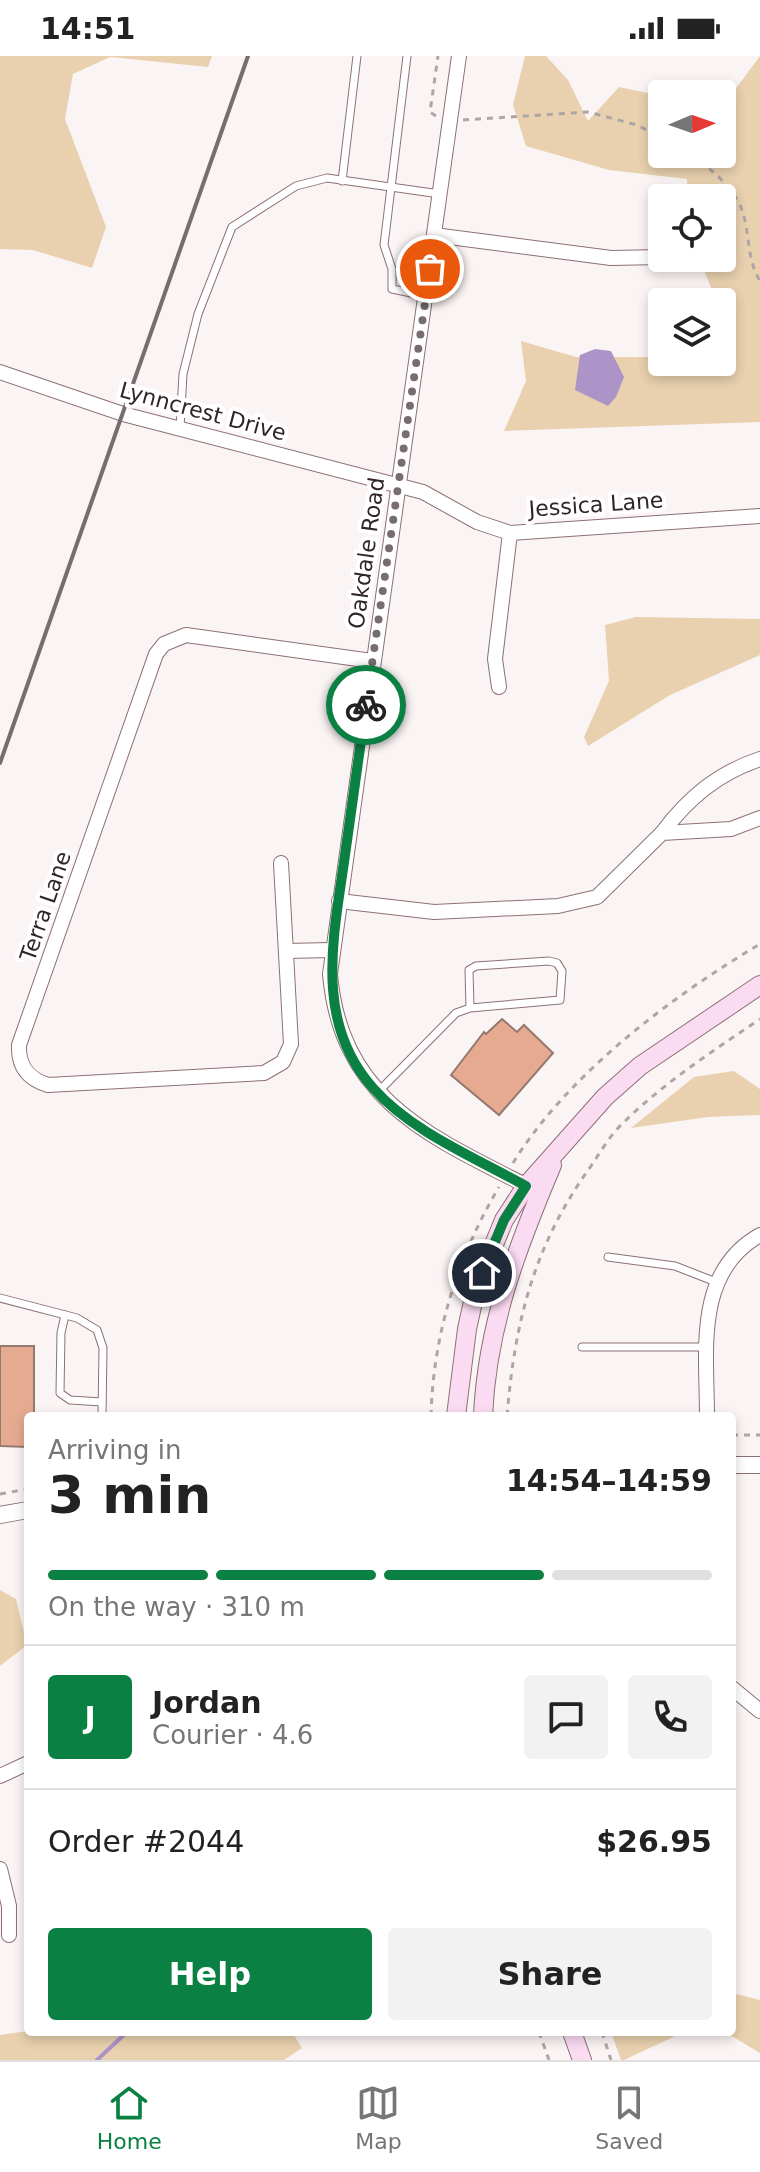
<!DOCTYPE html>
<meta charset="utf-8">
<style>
:root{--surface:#fff;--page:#f2f2f2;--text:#222;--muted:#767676;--line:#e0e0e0;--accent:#0b8043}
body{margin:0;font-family:"DejaVu Sans",sans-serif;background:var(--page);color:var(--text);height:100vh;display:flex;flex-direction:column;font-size:30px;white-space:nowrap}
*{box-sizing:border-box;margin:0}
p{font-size:26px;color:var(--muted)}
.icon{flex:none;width:44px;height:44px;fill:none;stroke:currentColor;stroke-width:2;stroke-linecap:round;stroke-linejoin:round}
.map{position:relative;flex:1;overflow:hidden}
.sheet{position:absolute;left:24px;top:1356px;width:712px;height:624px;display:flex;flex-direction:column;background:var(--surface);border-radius:8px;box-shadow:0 4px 12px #0003}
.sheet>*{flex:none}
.needle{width:52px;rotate:88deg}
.buttons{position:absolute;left:648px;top:24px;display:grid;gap:16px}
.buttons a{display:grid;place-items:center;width:88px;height:88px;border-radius:8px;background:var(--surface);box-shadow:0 4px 12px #0003;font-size:40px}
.pin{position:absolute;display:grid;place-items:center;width:68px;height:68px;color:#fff;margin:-34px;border:4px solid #fff;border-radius:50%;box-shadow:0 2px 8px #0007}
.courier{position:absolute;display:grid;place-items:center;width:80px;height:80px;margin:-40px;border:6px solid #0b8043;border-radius:50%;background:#fff;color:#222;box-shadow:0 2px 10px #0007}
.headline em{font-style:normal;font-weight:800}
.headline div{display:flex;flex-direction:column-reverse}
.headline{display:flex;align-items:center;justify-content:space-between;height:136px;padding:0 24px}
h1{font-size:52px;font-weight:800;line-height:60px}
.bar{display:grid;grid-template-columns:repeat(4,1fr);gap:12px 8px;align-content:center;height:96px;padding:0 24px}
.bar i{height:10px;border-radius:6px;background:var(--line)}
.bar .active{background:var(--accent)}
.bar p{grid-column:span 4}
.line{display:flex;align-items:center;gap:20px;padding:0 24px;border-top:2px solid var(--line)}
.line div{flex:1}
.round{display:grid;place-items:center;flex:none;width:84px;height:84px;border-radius:8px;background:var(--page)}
.primary-button{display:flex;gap:16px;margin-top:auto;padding:16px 24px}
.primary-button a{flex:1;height:92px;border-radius:8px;background:var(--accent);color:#fff;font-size:32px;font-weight:800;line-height:92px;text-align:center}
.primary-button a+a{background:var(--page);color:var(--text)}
.status{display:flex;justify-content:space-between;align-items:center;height:56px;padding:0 40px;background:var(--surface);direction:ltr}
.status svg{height:22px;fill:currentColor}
.dock{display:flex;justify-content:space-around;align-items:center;height:112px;border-top:2px solid var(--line);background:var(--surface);font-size:22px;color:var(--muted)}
.dock a{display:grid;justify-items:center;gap:4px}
.dock .active{color:var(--accent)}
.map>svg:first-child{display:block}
</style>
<div class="status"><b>14:51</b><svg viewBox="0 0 49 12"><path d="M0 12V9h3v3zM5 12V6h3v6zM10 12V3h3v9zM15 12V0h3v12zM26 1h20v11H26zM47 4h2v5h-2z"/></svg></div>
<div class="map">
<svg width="760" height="2004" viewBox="0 0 760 2004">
<rect width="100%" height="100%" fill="#fbf4f5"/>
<g fill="#e9d1af">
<polygon points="0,0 212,0 208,11 110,1 73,18 65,63 106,171 92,212 33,194 0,193"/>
<polygon points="525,0 546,0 568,24 588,65 619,31 662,40 662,98 722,98 722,38 718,38 734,35 760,0 760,366 504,375 526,325 521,285 576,301 662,301 662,306 722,306 722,246 717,246 699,202 722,202 722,142 688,142 687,123 609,114 526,90 513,49"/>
<polygon points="636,561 760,563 760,599 670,639 588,690 584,681 609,625 605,569"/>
<polygon points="734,1015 760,1033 760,1059 708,1061 631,1072 694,1021"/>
<polygon points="0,1534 16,1543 27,1589 0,1610"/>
<polygon points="732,1937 760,1944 760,1997 725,1976 732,1976"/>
<polygon points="28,1975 292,1976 302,1992 284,2004 0,2004 0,1979"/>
<polygon points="611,1976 684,1976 624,2004 621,2004"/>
</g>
<polygon fill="#ac94c8" points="595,293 611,295 624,321 616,341 608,350 575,334 580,299"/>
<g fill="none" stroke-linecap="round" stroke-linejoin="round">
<polyline stroke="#ac94c8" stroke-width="4" points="97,2004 127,1976"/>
</g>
<g fill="#e6aa91" stroke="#94796e" stroke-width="2">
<polygon points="502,963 517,976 524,969 553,997 499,1059 451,1019 484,976 486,978"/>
<polygon points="0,1290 34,1290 34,1360 28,1360 28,1391 0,1390"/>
</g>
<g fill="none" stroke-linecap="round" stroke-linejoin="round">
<g stroke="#8d7073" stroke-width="9">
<g id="service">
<polyline points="407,0 384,189 392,213 392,233 426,240"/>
<polyline points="342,125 357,0"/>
<polyline points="180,372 183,318 198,258 232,171 296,130 327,122 440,138"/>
<polyline points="379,1035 456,957 470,952 560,944 562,915 557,907 549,905 476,910 469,914 470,952"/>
<polyline points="608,1201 675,1210 716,1226"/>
<polyline points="0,1242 77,1262 97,1274 103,1292 102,1360"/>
<polyline points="65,1259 61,1277 60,1337 70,1344 102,1346"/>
<polyline points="582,1291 705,1291"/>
</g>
</g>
<g stroke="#8d7073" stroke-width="16">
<g id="minor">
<path d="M459,0L330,918C341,1045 431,1081 533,1133"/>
<polyline points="434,179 611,202 662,201"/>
<polyline points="0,316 123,358 423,436 477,466 510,477 760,460"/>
<polyline points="499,631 495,603 510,477"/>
<path d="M662,777C688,742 718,717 760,703"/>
<path d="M281,807L291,988L283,1006L264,1017L48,1029C28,1023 18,1010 19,989L156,598L164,588L186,579L372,605"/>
<polyline points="339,845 434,856 558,850 597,841 662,777 731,773 760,762"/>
<polyline points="286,895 331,894"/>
<path d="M707,1360C707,1295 694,1216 760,1179"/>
<polyline points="732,1632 760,1655"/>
<polyline points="0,1720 28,1707"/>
<polyline points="0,1813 9,1850 9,1879"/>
</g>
</g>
<g stroke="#8d7073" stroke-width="18">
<g id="tertiary">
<polyline points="732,1409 760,1409"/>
<polyline points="0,1459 28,1454"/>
</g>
</g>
<g stroke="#8d7073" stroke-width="20">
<g id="secondary">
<polyline points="456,1360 467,1273 476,1232 504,1164 526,1130 605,1041 640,1010 760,929"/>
<path d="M483,1360C487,1269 517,1192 552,1109"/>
<polyline points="572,1976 582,2004"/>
</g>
</g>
<g stroke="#aea5a6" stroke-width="3" stroke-dasharray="6 6" stroke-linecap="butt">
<polyline points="436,60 430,56 438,0"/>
<polyline points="463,64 588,56 637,69 662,82"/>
<path d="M690,98C709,112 727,125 739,147C751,171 745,201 760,225"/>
<path d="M513,1107C567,1019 672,940 760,888"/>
<path d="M431,1360C433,1278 458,1200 499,1131"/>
<path d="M507,1360C515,1264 534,1189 591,1110C601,1095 611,1078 624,1066C665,1026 713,995 760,963"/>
<polyline points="732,1379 760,1379"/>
<polyline points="0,1438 28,1433"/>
<polyline points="539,1976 549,2004"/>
<polyline points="602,1976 611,2004"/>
</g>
<use href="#service" stroke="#fff" stroke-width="7"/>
<use href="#minor" stroke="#fff" stroke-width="14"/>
<use href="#tertiary" stroke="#fff" stroke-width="16"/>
<use href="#secondary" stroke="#fbdbf2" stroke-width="18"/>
<polyline stroke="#776d6e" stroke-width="4" points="0,707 248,0"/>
</g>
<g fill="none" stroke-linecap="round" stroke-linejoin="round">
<polyline stroke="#776d6e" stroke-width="8" stroke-dasharray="0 14.4" points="366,649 430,213"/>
<path stroke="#0b8043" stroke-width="10" d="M366,649C359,699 352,749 345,799C334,879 313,965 373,1032C412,1076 474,1101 526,1130L504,1164L482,1217"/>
</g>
<g text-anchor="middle" stroke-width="8" stroke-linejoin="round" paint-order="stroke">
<g font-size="22" fill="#302425" stroke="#fff">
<text transform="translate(203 355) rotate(15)" y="8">Lynncrest Drive</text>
<text transform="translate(596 448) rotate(-4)" y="8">Jessica Lane</text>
<text transform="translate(366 497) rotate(-82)" y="8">Oakdale Road</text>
<text transform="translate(45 850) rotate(-71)" y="8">Terra Lane</text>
</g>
</g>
</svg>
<div class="buttons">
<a><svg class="needle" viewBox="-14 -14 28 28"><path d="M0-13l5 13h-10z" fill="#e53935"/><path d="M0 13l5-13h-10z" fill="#767676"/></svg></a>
<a><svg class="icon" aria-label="locate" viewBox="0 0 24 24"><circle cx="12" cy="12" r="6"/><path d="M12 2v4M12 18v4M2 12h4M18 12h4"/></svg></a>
<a><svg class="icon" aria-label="layers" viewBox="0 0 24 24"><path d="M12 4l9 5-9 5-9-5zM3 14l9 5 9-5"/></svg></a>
</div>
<div class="pin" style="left:430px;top:213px;background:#ea580c"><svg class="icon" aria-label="bag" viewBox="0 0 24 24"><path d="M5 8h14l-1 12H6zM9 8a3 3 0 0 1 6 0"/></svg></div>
<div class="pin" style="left:482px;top:1217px;background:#1f2937"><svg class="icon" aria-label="home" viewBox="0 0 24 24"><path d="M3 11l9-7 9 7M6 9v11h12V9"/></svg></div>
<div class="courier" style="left:366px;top:649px"><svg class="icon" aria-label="bike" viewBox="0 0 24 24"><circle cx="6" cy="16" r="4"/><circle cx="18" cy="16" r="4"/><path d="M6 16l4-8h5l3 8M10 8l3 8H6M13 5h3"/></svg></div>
<section class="sheet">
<div class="headline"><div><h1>3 min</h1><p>Arriving in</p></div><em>14:54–14:59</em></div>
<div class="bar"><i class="active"></i><i class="active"></i><i class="active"></i><i></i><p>On the way · 310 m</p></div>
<div class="line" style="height:144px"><b class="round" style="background:var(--accent);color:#fff">J</b><div><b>Jordan</b><p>Courier · 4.6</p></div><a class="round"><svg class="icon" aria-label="chat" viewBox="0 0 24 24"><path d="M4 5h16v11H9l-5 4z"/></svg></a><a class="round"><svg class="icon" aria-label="phone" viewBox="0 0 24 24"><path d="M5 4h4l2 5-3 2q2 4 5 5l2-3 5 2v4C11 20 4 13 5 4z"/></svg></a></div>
<div class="line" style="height:104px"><div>Order #2044</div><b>$26.95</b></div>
<div class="primary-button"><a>Help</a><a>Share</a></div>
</section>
</div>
<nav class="dock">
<a class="active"><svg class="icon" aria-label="home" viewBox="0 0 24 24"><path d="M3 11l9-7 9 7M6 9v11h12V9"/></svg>Home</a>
<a><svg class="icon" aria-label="map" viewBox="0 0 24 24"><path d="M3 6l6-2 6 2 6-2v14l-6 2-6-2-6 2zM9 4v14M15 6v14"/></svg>Map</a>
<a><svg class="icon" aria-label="saved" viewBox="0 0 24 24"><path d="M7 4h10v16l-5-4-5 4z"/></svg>Saved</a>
</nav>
